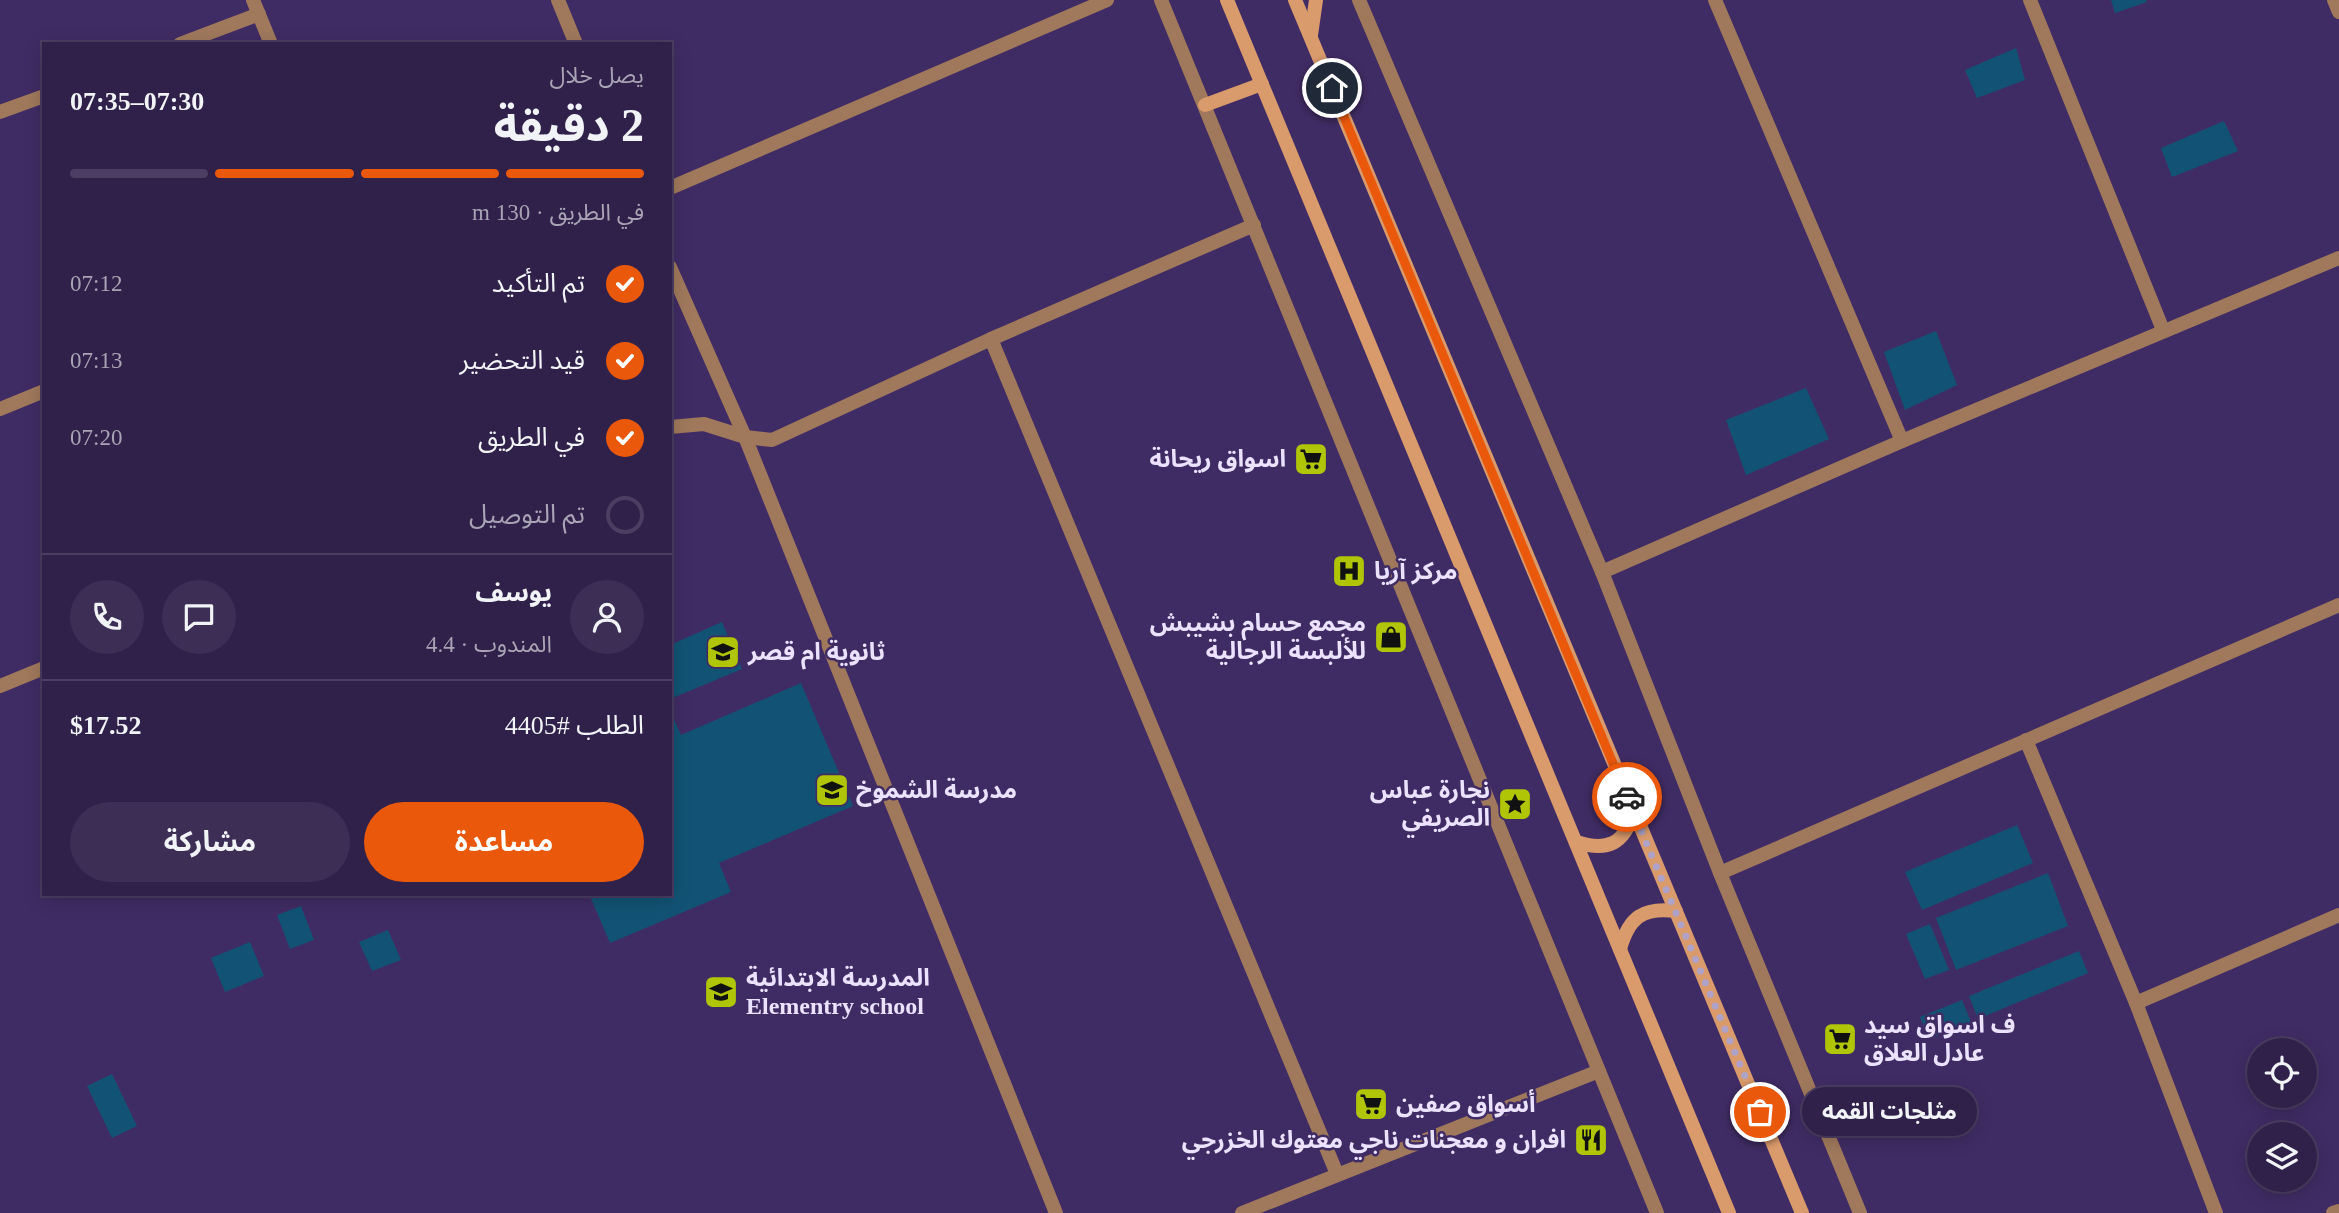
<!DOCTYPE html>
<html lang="ar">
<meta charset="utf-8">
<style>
:root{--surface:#30214b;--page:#3c2e55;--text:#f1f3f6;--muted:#a8a3b5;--line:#4b3e63;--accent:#ea580c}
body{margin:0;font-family:"Times New Roman","Noto Sans Arabic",serif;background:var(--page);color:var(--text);direction:rtl;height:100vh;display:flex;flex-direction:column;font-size:26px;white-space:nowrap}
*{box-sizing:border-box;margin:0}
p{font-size:23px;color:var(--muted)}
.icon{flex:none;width:38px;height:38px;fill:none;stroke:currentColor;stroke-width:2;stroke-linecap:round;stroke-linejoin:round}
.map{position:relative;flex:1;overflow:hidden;direction:ltr}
.side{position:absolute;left:42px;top:42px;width:630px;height:854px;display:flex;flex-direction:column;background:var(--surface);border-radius:0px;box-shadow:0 4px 18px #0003,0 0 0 2px var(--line);direction:rtl}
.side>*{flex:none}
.buttons{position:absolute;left:2247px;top:1038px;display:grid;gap:14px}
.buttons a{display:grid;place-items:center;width:70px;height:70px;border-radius:50%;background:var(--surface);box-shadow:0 4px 18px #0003,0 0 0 2px var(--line);font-size:35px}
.pin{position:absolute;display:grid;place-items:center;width:60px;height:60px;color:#fff;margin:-30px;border:4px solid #fff;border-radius:50%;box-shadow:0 2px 7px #0007}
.courier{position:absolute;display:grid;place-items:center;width:70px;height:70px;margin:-35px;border:5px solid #ea580c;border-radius:50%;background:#fff;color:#222;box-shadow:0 2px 9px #0007}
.bubble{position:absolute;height:49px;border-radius:24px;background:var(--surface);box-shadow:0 4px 18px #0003,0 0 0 2px var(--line);font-size:23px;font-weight:700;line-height:49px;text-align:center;direction:rtl}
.head em{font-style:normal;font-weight:700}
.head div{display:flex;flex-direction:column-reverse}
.head{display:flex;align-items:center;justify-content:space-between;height:119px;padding:0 28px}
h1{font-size:46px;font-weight:700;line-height:52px}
.bar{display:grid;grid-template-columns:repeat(4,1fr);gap:10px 7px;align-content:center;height:84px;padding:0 28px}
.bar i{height:9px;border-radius:5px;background:var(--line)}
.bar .on{background:var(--accent)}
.bar p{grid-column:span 4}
.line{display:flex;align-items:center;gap:18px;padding:0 28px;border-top:2px solid var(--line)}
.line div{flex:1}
.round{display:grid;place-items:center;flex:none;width:74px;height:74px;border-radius:37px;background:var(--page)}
ol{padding:0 28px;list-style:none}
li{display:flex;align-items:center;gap:21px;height:77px}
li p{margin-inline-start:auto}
li .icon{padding:7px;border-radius:50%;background:var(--accent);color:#fff;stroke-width:4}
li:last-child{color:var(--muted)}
li i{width:38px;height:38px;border:4px solid var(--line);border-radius:50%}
.cta{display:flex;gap:14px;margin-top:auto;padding:14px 28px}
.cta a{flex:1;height:80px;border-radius:42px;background:var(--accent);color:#fff;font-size:28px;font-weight:700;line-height:80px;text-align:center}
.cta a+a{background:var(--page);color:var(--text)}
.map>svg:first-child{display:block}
</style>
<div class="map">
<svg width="2339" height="1213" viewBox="0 0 2339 1213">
<rect width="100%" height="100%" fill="#402c64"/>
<g fill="#125375">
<polygon points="2111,0 2146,0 2147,2 2115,13"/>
<polygon points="2016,48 2025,80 1977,98 1965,70"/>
<polygon points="2224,121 2238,151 2172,177 2161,148"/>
<polygon points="1936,331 1957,385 1905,410 1884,352"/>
<polygon points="1806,388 1829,439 1746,475 1726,420"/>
<polygon points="722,622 742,669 670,699 670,645"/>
<polygon points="801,683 853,806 719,863 731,892 610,943 589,894 670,894 670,710 681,735"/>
<polygon points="2017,825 2033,863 1922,910 1905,872"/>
<polygon points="2048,873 2068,926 1956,970 1936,918"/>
<polygon points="301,906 314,940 290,949 277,915"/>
<polygon points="1930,924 1949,970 1925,979 1906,934"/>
<polygon points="388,930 401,960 372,971 359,942"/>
<polygon points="250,942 264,976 225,992 211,958"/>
<polygon points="2079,951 2088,973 1978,1019 1969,996"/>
<polygon points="1962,1000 1971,1022 1929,1039 1920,1017"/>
<polygon points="112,1074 137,1126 112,1138 87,1086"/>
<polygon points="2259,1076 2259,1096 2266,1096 2256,1099 2250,1079"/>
</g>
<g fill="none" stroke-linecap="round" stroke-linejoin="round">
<g stroke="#a0795c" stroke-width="14">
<polyline points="253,0 271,44"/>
<polyline points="558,0 576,44"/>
<polyline points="1161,0 1657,1213"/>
<polyline points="1359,0 1602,572 1720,873 1860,1213"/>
<polyline points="1715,0 1902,441"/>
<polyline points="2030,0 2163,330"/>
<polyline points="2334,0 2339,12"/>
<polyline points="180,44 259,14"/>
<polyline points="0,112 44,96"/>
<polyline points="670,188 1107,0"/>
<polyline points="670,267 745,437 1056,1213"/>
<polyline points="991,339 1337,1174"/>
<polyline points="0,409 44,391"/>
<polyline points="670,427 704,424 745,437 772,440 991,339 1254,225"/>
<polyline points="1602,572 1902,441 2339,258"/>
<polyline points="0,686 44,668"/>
<polyline points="2026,740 2136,1003 2216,1213"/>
<polyline points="1720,873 2339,605"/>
<polyline points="2136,1003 2339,915"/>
<polyline points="1242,1213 1599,1071"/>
<polyline points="2333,1213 2339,1211"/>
</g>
<g stroke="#da9b6c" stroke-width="14">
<polyline points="1227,0 1729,1213"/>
<polyline points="1295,0 1802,1213"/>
<polyline points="1311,35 1316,0"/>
<polyline points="1205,105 1262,84"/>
<path d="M1576,842C1608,852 1624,844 1634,812"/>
<path d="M1620,949C1629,917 1643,907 1676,911"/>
</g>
</g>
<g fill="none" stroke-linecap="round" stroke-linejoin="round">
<polyline stroke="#aea2c8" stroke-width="7" stroke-dasharray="0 12.6" points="1627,797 1760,1112"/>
<polyline stroke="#ea580c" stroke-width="9" points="1332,88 1627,797"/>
</g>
<defs>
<g id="supermarket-square" transform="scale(1.75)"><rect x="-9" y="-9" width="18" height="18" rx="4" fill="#afc506" stroke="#402c64"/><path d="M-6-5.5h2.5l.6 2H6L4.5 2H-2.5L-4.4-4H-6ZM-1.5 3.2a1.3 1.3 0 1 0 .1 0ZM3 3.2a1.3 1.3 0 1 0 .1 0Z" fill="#111"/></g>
<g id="hospital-square" transform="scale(1.75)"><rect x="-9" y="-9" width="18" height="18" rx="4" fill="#afc506" stroke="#402c64"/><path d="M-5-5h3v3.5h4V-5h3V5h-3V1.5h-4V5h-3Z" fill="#111"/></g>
<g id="shop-square" transform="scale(1.75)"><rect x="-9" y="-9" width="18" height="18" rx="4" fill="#afc506" stroke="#402c64"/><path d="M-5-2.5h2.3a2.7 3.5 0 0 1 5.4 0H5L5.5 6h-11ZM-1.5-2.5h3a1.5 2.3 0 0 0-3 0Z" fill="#111"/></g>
<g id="school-square" transform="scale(1.75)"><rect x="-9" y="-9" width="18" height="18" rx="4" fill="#afc506" stroke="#402c64"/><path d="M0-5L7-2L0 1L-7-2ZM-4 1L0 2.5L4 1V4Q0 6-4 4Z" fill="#111"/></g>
<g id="sight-square" transform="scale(1.75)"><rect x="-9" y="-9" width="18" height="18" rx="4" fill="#afc506" stroke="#402c64"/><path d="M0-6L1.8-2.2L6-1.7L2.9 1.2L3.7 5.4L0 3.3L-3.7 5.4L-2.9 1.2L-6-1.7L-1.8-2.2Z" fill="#111"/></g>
<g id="restaurant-square" transform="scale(1.75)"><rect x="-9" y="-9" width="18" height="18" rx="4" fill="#afc506" stroke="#402c64"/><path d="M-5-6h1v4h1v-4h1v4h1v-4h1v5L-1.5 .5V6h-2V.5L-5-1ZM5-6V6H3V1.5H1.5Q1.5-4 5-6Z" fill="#111"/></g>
</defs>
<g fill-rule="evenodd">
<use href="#supermarket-square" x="1311" y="459"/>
<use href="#hospital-square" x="1349" y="571"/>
<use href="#shop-square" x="1391" y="637"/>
<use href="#school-square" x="723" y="652"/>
<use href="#school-square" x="832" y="790"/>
<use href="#sight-square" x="1515" y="804"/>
<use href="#school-square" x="721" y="992"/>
<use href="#supermarket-square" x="1840" y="1039"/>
<use href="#supermarket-square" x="1371" y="1104"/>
<use href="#restaurant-square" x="1591" y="1140"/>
</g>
<g text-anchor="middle" stroke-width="5" stroke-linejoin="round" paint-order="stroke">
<g font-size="24" font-weight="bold" fill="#eae2fe" stroke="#402c64" text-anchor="start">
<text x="1286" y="467" text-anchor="end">اسواق ريحانة</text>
<text x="1374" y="579">مركز آريا</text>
<text x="1366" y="631" text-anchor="end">مجمع حسام بشيبش<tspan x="1366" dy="28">للألبسة الرجالية</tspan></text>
<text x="748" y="660">ثانوية ام قصر</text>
<text x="856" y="798">مدرسة الشموخ</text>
<text x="1490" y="798" text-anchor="end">نجارة عباس<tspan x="1490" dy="28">الصريفي</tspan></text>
<text x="746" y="986">المدرسة الابتدائية<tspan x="746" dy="28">Elementry school</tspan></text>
<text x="1864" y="1033">ف اسواق سيد<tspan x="1864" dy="28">عادل العلاق</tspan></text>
<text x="1396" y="1112">أسواق صفين</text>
<text x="1566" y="1148" text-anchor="end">افران و معجنات ناجي معتوك الخزرجي</text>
</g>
</g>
</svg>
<div class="buttons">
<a><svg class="icon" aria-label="locate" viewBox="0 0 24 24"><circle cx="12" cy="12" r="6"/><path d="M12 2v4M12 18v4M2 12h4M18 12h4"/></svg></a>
<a><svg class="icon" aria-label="layers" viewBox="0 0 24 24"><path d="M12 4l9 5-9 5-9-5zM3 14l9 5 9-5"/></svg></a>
</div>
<div class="pin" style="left:1760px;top:1112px;background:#ea580c"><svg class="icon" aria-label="bag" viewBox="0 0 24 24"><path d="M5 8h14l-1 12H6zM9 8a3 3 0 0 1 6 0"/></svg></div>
<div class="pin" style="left:1332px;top:88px;background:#1f2937"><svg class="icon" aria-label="home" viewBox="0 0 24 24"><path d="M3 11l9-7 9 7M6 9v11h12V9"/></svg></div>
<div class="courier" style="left:1627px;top:797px"><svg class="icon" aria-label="car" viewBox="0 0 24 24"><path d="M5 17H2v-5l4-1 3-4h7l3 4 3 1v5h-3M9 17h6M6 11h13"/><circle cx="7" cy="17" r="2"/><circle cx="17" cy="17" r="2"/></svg></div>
<div class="bubble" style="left:1802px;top:1087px;width:175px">مثلجات القمه</div>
<section class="side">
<div class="head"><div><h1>2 دقيقة</h1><p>يصل خلال</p></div><em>07:30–07:35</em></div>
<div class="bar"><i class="on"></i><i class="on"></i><i class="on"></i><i></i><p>في الطريق · 130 m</p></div>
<ol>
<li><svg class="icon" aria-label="check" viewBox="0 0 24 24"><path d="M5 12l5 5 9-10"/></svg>تم التأكيد<p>07:12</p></li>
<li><svg class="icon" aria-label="check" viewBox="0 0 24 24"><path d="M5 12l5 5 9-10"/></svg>قيد التحضير<p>07:13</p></li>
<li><svg class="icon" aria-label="check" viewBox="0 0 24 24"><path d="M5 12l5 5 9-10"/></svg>في الطريق<p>07:20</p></li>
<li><i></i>تم التوصيل</li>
</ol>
<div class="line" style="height:126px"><a class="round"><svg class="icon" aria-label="person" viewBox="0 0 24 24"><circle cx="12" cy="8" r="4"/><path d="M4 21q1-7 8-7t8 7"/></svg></a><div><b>يوسف</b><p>المندوب · 4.4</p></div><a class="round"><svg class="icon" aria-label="chat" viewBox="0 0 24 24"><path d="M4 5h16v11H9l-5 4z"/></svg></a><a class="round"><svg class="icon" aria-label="phone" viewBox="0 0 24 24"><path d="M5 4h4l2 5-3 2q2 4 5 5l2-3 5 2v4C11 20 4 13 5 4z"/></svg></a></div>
<div class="line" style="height:91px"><div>الطلب #4405</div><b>$17.52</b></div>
<div class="cta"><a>مساعدة</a><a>مشاركة</a></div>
</section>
</div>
